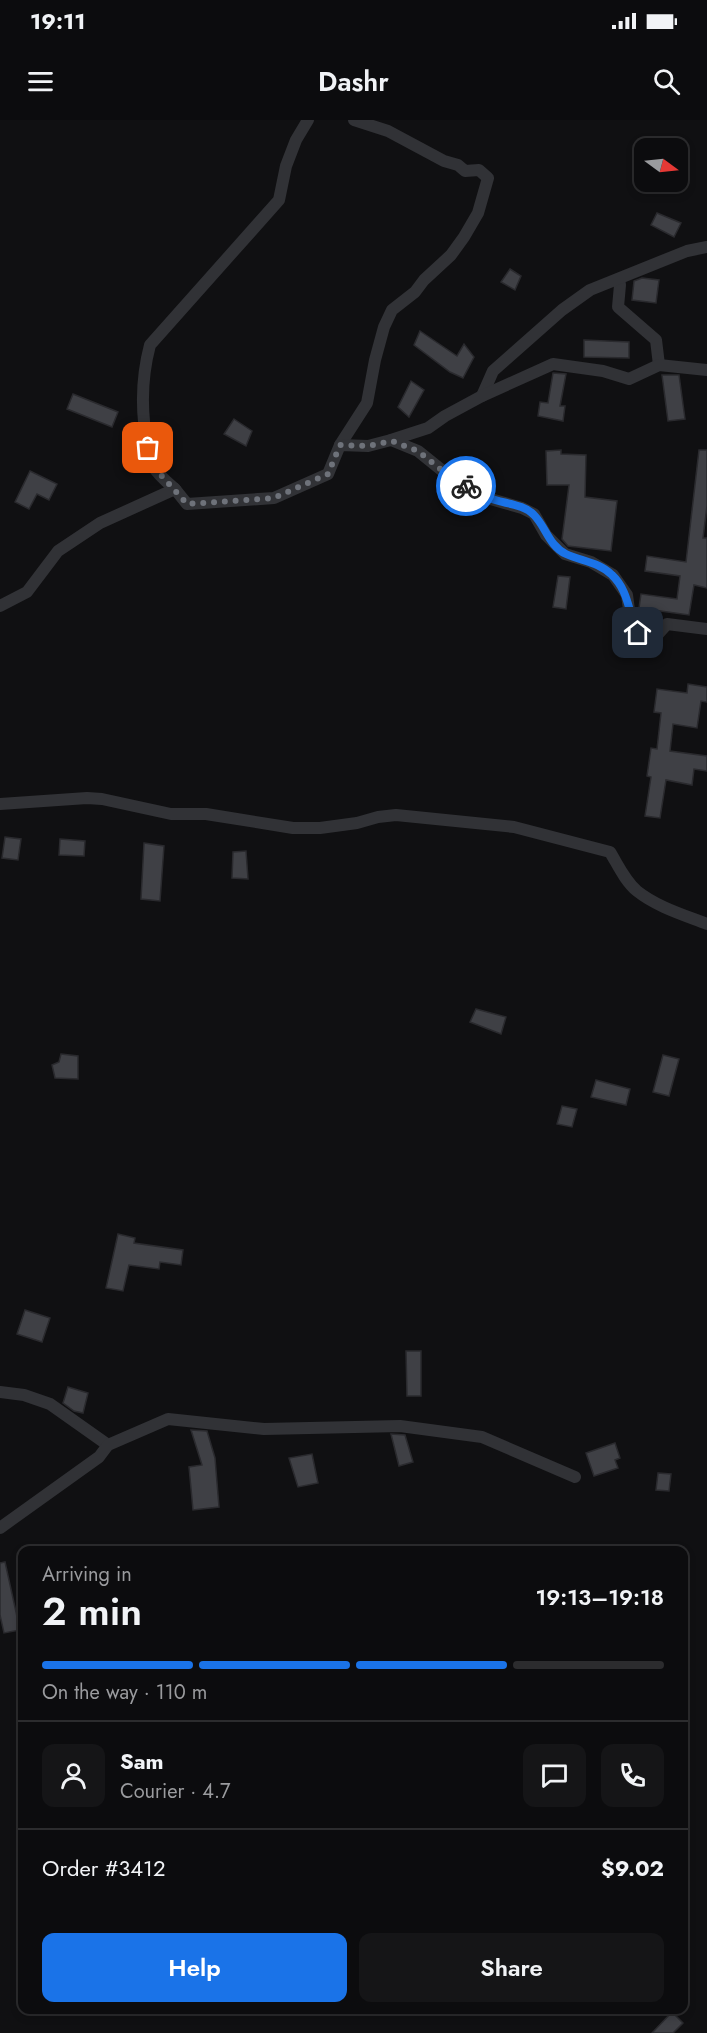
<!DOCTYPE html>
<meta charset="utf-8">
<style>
:root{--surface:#0c0c0e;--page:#151517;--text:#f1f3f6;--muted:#9a9b9e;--line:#2c2c2e;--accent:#1a73e8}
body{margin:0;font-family:Jost,sans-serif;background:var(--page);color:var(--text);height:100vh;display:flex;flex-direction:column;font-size:22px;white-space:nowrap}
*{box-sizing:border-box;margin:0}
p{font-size:20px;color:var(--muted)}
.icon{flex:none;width:33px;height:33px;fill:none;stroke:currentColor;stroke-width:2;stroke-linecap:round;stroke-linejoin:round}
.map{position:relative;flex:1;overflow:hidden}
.panel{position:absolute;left:18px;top:1426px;width:670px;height:468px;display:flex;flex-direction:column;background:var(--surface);border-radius:12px;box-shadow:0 3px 9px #0003,0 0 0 2px var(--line)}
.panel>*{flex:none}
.needle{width:39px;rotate:105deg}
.buttons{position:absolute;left:634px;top:18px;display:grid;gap:12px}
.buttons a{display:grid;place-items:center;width:54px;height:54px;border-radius:12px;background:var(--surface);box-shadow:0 3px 9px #0003,0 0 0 2px var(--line);font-size:30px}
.pin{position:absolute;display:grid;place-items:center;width:51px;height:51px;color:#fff;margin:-26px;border-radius:12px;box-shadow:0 3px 9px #0006}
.courier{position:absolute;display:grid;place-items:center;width:60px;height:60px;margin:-30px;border:4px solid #1a73e8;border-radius:50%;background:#fff;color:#222;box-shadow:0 2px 8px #0007}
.overview em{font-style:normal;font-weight:600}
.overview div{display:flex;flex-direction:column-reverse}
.overview{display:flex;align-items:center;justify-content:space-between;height:102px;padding:0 24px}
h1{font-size:39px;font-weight:600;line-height:45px}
.bar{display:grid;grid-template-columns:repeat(4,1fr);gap:9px 6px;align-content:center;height:72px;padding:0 24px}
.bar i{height:8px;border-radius:4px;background:var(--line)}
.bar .selected{background:var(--accent)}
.bar p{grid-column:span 4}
.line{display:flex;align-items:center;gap:15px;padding:0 24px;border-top:2px solid var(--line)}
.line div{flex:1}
.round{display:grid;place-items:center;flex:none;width:63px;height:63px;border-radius:12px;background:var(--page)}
.cta{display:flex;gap:12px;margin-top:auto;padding:12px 24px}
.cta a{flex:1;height:69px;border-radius:12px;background:var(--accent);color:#fff;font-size:24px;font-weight:600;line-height:69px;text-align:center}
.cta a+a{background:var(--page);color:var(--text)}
.status{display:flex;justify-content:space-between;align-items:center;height:42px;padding:0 30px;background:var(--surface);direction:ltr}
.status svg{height:16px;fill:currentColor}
header{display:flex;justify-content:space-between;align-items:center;height:78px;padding:0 24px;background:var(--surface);font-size:27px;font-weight:600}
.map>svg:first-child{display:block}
</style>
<div class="status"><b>19:11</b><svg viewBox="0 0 49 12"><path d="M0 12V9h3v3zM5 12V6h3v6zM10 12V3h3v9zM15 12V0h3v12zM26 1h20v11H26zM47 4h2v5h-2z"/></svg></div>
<header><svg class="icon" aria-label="menu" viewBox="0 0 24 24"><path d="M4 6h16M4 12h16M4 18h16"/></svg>Dashr<svg class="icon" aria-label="search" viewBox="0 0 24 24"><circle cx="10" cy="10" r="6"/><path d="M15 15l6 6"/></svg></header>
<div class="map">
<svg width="707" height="1913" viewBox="0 0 707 1913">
<rect width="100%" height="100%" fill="#101012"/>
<g fill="#3f4045" stroke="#2a2a2e" stroke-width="1.5">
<polygon points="657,93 681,103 674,117 651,105"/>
<polygon points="510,149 521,156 515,170 501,162"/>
<polygon points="642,158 659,160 656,183 632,180 634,161"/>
<polygon points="420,211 457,236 464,224 474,237 463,258 450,252 414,225"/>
<polygon points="584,220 629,222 629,238 584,237"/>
<polygon points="553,253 566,254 560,286 565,286 563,301 538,296 540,282 548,283"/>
<polygon points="662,255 679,255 685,299 668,301"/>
<polygon points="411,261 424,270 409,297 398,287"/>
<polygon points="73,274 118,292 112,307 67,289"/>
<polygon points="234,299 252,311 246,326 224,314"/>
<polygon points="561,330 561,334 586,335 585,377 617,381 611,431 568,426 562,419 569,365 547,365 546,331"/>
<polygon points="699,330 707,330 707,386 703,418 707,418 707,468 694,465 689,495 639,488 641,474 677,479 680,456 645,451 647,436 686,442"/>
<polygon points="30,351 57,364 49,380 37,374 29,389 15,382"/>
<polygon points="558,456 570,457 566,489 553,487"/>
<polygon points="688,564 707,567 707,582 701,581 697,608 673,604 670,631 707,636 707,651 694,649 692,665 666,660 660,698 645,696 651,657 647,656 651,628 657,629 661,593 654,592 657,569 687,573"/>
<polygon points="5,717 21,719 18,740 2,738"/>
<polygon points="60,719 85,721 84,736 59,735"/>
<polygon points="144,723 164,726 160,781 141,779"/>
<polygon points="246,731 248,759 232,758 233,732"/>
<polygon points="476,889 506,897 501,914 470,902"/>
<polygon points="61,934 78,936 78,959 55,958 52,945 59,942"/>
<polygon points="663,935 679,939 669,976 653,972"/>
<polygon points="596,960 630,969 626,985 591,977"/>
<polygon points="562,986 577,989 572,1007 557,1004"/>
<polygon points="118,1114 135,1118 134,1123 183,1130 181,1145 160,1142 159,1149 129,1145 123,1171 106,1168"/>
<polygon points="25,1190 50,1198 42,1222 17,1214"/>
<polygon points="406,1231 421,1231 421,1276 407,1276"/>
<polygon points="68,1267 88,1273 83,1293 74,1291 63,1283"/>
<polygon points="191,1310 207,1311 215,1338 219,1387 193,1390 189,1347 202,1345"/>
<polygon points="391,1314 405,1315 413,1342 399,1346"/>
<polygon points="615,1323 620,1338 615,1340 618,1348 594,1356 586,1333"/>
<polygon points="312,1334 318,1363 298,1367 289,1338"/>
<polygon points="658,1353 671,1354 669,1371 656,1370"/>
<polygon points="5,1442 20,1510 4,1513 0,1495 0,1443"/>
<polygon points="672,1892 683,1903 673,1913 652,1913"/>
</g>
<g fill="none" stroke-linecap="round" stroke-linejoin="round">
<g stroke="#313236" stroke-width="12">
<polyline points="619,159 620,165 618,187 656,220 659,245"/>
<polyline points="482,276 493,251 562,190 590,170 687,131 707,127"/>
<polyline points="391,320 418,331 449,356 487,378 522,388 534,394 546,415 565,434 591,442 613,455 627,475 630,497 638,513 651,522 667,504 707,509"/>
<polyline points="340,325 367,283 375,240 384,207 392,190 415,172 424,160 451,135 464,117 478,93 488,58 479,50 465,51 458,45 444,41 388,11 354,0"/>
<path d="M175,369C167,362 158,355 153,346C150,340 149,333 148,328C141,294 141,259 150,225L279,80L286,46L296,20L308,0"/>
<polyline points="0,486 27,472 58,431 100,403 175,369 187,384 274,378 328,354 340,325 368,326 391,320 428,308 445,296 482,276 553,244 603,251 629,259 659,245 707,250"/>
<path d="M0,684L87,678L102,679L171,694H206L293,708H320L357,703L378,697L396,695L514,707L610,732C618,745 625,761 637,771C657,787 684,795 707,804"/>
<polyline points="0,1272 24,1275 50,1284 108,1325"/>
<polyline points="0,1408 99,1337 108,1325 168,1299 264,1309 400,1306 482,1317 575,1357"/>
</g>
</g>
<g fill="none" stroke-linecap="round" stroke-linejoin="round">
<polyline stroke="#6e727a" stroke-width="6" stroke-dasharray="0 10.8" points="148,328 151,344 187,384 274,378 328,354 340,325 368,326 392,321 418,331 449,356 466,366"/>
<path stroke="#1a73e8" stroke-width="8" d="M466,366C473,370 480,374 487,377C501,384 523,383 534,395C546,407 549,426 566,434C581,441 599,442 612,455C629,471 628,493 638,513"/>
</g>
</svg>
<div class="buttons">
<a><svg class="needle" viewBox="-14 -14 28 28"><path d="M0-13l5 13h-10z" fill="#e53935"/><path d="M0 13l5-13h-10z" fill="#9a9b9e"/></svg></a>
</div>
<div class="pin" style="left:148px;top:328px;background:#ea580c"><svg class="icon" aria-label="bag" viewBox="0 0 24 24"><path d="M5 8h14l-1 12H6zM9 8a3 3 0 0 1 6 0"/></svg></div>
<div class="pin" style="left:638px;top:513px;background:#1f2937"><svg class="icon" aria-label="home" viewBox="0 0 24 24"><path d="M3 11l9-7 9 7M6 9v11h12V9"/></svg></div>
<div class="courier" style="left:466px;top:366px"><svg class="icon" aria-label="bike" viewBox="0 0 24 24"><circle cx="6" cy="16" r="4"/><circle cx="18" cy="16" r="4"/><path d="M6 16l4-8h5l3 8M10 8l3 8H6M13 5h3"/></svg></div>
<section class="panel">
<div class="overview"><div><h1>2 min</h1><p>Arriving in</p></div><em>19:13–19:18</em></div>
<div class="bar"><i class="selected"></i><i class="selected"></i><i class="selected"></i><i></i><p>On the way · 110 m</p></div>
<div class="line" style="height:108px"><a class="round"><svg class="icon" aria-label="person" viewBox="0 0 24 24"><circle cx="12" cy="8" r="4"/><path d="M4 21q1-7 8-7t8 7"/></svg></a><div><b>Sam</b><p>Courier · 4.7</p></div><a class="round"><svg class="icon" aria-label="chat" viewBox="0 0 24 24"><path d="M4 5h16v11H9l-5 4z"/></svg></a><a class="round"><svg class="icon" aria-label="phone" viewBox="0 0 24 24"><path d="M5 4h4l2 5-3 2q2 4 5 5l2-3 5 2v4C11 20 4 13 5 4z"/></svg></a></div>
<div class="line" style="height:78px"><div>Order #3412</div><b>$9.02</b></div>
<div class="cta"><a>Help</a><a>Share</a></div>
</section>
</div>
